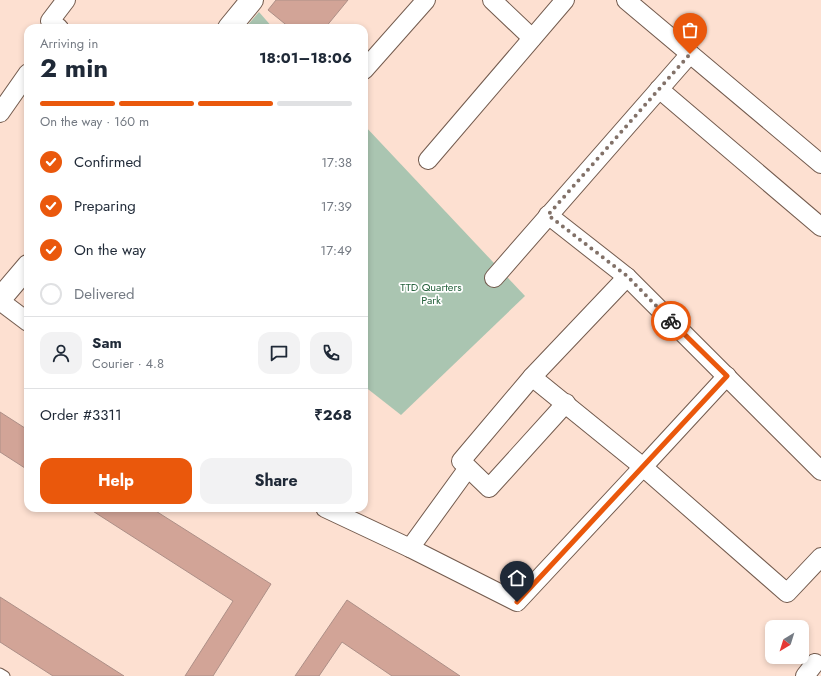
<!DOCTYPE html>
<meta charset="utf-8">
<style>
:root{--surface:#fff;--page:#f2f2f3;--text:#1f2937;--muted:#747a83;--line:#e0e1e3;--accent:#ea580c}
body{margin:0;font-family:Jost,sans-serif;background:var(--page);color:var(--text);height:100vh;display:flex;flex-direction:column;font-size:15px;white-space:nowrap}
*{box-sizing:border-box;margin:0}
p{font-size:13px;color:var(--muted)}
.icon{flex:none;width:22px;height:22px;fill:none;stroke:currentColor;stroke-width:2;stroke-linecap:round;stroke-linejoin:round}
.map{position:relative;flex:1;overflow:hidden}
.details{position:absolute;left:24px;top:24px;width:344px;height:488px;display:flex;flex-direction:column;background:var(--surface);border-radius:12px;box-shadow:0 2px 6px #0003}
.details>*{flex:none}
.needle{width:26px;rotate:218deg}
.tools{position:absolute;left:765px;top:620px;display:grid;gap:8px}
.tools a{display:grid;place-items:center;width:44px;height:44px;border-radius:8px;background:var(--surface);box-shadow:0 2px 6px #0003;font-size:20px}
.pin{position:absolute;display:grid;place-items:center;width:34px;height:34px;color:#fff;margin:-41px -17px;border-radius:50% 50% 50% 0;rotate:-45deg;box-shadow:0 0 4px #0007}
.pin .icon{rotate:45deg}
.courier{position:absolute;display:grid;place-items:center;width:40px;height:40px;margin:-20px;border:3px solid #ea580c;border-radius:50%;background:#fff;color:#222;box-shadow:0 1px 5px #0007}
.overview em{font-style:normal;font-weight:700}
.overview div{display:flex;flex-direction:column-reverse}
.overview{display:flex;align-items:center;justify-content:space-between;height:68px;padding:0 16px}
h1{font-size:26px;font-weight:700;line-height:30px}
.bar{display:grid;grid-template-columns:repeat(4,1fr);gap:6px 4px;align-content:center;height:48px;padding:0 16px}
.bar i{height:5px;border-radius:3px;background:var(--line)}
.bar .current{background:var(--accent)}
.bar p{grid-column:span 4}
.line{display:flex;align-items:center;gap:10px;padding:0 16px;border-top:1px solid var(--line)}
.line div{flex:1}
.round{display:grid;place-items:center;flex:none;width:42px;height:42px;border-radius:12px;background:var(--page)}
ol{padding:0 16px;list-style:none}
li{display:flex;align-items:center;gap:12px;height:44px}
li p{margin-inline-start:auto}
li .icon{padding:4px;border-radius:50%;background:var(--accent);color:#fff;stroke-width:4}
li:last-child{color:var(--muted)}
li i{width:22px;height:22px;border:2px solid var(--line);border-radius:50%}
.button{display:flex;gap:8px;margin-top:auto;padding:8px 16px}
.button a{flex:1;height:46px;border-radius:12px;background:var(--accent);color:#fff;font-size:16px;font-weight:700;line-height:46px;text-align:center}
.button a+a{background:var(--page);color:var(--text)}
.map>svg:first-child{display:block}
</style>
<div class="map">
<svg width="821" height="676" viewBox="0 0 821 676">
<rect width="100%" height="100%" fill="#fde0d1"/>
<g fill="#aac5b1">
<polygon points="259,12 273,28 245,28"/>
<polygon points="364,125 525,296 401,415 364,386"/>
</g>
<g fill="#d2a497" stroke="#ad8f87">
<polygon points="276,0 348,0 325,28 290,28 268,10"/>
<polygon points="0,412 28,430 28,470 0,452"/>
<polygon points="88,508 151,508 271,584 213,676 185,676 233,601"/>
<polygon points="0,597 124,676 53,676 0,642"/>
<polygon points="347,600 460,676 392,676 342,642 319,676 295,676"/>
</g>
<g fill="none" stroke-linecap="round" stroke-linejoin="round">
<g stroke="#735b4e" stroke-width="11">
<polyline id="lane" points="0,673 5,676"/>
</g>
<g stroke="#735b4e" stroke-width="20">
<g id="street">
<polyline points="492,0 532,38"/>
<polyline points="626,0 821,164"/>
<polyline points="59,28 50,21 66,0"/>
<polyline points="364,70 426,0"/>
<polyline points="659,89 821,227"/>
<polyline points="0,113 28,73"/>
<polyline points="428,160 565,0"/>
<polyline points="548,215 627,277 821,471"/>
<polyline points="494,278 690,54"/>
<polyline points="0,301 28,322"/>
<polyline points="532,377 643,467 727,376"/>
<polyline points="566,403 489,488 461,461 532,377 627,277"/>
<polyline points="325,508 410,548 517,602 643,467 787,593 821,557"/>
<polyline points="410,548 468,468"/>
<polyline points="805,676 815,663"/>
</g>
</g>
<g stroke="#735b4e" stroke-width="24">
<g id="secondary">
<polyline points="229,28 252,0"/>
<polyline points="0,299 28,266"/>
</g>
</g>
<use href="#lane" stroke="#fff" stroke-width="9"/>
<use href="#street" stroke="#fff" stroke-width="18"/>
<use href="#secondary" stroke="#fff" stroke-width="22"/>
</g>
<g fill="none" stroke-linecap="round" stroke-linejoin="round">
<polyline stroke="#827168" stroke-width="4" stroke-dasharray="0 7.2" points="671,321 627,276 548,215 690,54"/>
<polyline stroke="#ea580c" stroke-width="5" points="517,602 727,376 671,321"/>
</g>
<g text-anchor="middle" stroke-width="3.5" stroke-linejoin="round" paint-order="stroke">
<g font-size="11" fill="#27633e" stroke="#fff">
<text x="431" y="291">TTD Quarters<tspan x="431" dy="13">Park</tspan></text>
</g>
</g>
</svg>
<div class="tools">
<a><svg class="needle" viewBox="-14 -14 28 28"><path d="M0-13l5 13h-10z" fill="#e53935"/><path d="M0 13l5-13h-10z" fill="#747a83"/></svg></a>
</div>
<div class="pin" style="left:690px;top:54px;background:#ea580c"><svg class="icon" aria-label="bag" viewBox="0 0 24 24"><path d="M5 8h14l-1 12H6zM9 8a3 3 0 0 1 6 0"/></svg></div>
<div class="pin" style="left:517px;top:602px;background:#1f2937"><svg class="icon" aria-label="home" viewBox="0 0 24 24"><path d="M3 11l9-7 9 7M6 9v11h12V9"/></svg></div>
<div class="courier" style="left:671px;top:321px"><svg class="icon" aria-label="bike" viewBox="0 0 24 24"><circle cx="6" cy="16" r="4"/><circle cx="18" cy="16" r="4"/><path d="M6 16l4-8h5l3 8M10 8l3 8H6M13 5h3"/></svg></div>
<section class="details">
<div class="overview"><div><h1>2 min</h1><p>Arriving in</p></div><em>18:01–18:06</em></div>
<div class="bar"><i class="current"></i><i class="current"></i><i class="current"></i><i></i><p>On the way · 160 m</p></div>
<ol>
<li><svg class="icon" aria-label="check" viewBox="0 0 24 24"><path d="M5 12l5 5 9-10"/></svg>Confirmed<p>17:38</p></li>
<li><svg class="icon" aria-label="check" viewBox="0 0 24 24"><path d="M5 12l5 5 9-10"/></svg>Preparing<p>17:39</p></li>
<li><svg class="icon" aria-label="check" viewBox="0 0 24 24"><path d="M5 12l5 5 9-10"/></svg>On the way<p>17:49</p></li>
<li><i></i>Delivered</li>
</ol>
<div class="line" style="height:72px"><a class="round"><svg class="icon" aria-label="person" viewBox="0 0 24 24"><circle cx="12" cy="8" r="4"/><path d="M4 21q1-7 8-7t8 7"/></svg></a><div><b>Sam</b><p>Courier · 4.8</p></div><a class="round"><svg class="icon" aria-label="chat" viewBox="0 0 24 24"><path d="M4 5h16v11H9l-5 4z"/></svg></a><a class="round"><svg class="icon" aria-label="phone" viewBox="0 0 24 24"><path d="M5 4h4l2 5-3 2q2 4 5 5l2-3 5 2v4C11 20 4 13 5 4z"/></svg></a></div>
<div class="line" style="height:52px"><div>Order #3311</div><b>₹268</b></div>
<div class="button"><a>Help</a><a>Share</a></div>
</section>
</div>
